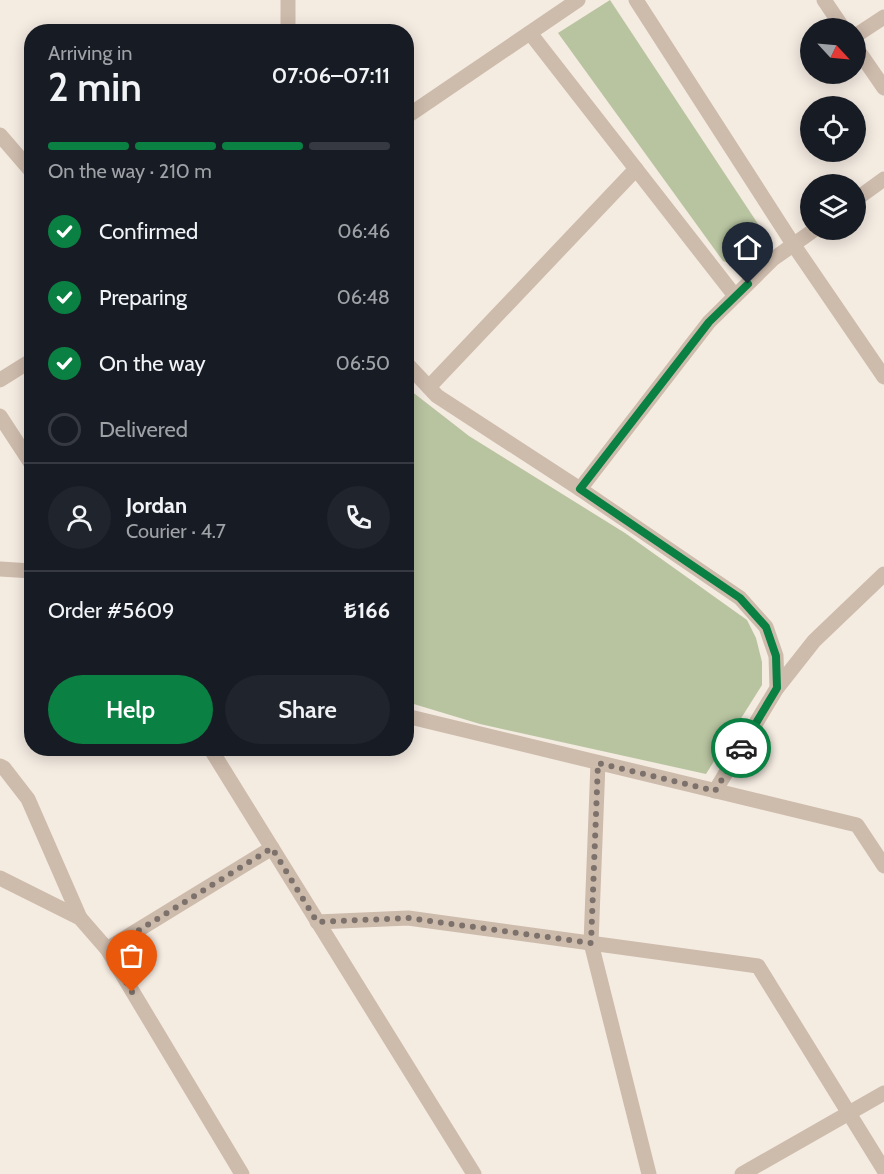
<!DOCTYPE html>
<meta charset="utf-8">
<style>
:root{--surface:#171b24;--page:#20242c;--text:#f1f3f6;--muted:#9ea1a6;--line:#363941;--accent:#0b8043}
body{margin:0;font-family:Cabin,sans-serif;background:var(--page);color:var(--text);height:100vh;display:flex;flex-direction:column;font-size:22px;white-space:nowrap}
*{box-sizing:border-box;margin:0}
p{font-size:20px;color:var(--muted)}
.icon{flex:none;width:33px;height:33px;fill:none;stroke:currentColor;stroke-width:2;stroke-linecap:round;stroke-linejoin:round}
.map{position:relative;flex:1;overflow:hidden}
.side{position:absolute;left:24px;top:24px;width:390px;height:732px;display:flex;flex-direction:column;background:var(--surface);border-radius:24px;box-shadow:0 3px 15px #0003}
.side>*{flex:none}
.needle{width:39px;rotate:116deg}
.controls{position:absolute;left:800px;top:18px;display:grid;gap:12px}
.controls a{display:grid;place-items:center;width:66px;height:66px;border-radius:50%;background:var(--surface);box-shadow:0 3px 15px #0003;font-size:30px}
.pin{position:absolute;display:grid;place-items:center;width:51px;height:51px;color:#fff;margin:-62px -26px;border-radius:50% 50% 50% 0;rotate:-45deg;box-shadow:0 0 6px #0007}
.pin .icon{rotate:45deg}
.courier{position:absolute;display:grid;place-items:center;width:60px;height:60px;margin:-30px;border:4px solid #0b8043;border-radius:50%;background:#fff;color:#222;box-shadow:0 2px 8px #0007}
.summary em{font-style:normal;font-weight:600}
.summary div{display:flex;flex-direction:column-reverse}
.summary{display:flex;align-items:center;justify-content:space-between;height:102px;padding:0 24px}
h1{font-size:39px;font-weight:600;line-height:45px}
.bar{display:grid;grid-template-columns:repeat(4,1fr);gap:9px 6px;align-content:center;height:72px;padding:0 24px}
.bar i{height:8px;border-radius:4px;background:var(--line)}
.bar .on{background:var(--accent)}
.bar p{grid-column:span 4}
.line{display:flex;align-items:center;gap:15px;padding:0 24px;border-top:2px solid var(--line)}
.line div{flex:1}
.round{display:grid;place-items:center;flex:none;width:63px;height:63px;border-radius:32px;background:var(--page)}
ol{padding:0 24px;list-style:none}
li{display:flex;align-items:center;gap:18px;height:66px}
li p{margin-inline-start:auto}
li .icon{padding:6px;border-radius:50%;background:var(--accent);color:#fff;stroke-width:4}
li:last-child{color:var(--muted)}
li i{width:33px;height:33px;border:3px solid var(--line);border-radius:50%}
.primary-button{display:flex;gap:12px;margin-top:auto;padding:12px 24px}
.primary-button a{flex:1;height:69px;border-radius:36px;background:var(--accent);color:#fff;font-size:24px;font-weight:600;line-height:69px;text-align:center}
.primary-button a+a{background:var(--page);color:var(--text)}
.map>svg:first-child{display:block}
</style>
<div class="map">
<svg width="884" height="1174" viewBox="0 0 884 1174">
<rect width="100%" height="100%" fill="#f4ebe1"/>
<g fill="#b8c4a0">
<polygon points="610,0 768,239 734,265 723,261 558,33"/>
<polygon points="406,387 469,436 625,533 747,620 756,638 762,662 762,685 706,774 480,724 407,702"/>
</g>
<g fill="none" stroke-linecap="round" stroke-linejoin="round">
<g stroke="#cdbbac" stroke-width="15">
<polyline points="636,0 793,244 884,377"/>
<polyline points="824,0 843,28"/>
<polyline points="288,32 288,0"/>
<polyline points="530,33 735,296"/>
<polyline points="855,36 884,17"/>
<polyline points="855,46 884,88"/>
<polyline points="406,117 578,0"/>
<polyline points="0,135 32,172"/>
<polyline points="855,200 884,179"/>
<polyline points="406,363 437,396 580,489 740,598 766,627 776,656 777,688 715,791"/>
<polyline points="0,380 32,360"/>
<polyline points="429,387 636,169"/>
<polyline points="0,416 32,465"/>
<polyline points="580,489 709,322 773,259 814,230"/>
<polyline points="0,569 32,571"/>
<polyline points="777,688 814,641 884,574"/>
<polyline points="406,716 857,825 884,866"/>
<polyline points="210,748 474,1174"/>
<polyline points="598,763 591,943 649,1174"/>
<polyline points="0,766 4,768 28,799 80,918"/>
<polyline points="0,878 80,918 107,949 242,1174"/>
<polyline points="317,922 408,918 758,966 884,1170"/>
<polyline points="107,949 272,848"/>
<polyline points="742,1174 884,1093"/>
</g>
</g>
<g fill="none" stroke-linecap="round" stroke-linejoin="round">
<polyline stroke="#7c716b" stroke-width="6" stroke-dasharray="0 10.8" points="132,992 107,950 272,848 317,922 408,918 591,943 598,763 715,791 741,748"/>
<polyline stroke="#0b8043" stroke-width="8" points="741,748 777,688 776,656 766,627 740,598 580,489 709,322 748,284"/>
</g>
</svg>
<div class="controls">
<a><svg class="needle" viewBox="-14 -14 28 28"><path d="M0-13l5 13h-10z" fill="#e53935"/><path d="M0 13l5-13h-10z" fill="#9ea1a6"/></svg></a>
<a><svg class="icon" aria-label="locate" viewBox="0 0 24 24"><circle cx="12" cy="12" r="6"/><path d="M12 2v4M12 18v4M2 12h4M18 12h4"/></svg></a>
<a><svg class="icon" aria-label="layers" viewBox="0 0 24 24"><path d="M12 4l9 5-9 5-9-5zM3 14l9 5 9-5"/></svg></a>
</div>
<div class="pin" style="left:132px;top:992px;background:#ea580c"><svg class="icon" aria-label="bag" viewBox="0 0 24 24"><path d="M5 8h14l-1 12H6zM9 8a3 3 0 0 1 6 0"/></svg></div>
<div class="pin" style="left:748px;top:284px;background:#1f2937"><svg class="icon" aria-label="home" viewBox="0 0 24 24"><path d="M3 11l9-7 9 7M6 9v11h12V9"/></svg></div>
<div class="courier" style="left:741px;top:748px"><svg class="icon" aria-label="car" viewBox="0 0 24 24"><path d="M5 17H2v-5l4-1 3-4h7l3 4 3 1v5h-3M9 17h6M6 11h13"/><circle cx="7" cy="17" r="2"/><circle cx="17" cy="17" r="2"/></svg></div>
<section class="side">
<div class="summary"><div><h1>2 min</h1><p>Arriving in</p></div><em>07:06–07:11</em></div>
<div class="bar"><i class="on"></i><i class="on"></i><i class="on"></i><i></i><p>On the way · 210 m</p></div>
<ol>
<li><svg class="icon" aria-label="check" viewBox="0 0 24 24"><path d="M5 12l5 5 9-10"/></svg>Confirmed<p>06:46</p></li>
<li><svg class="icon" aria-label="check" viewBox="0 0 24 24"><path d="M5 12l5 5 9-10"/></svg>Preparing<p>06:48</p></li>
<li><svg class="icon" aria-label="check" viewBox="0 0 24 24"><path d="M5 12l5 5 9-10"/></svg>On the way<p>06:50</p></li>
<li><i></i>Delivered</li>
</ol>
<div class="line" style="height:108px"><a class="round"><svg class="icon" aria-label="person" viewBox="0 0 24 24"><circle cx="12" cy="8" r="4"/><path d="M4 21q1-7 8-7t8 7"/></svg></a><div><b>Jordan</b><p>Courier · 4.7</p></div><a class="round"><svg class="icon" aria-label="phone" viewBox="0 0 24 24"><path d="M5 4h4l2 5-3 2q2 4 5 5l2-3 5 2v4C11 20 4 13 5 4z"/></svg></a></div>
<div class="line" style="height:78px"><div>Order #5609</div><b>₺166</b></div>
<div class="primary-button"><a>Help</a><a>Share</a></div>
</section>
</div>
